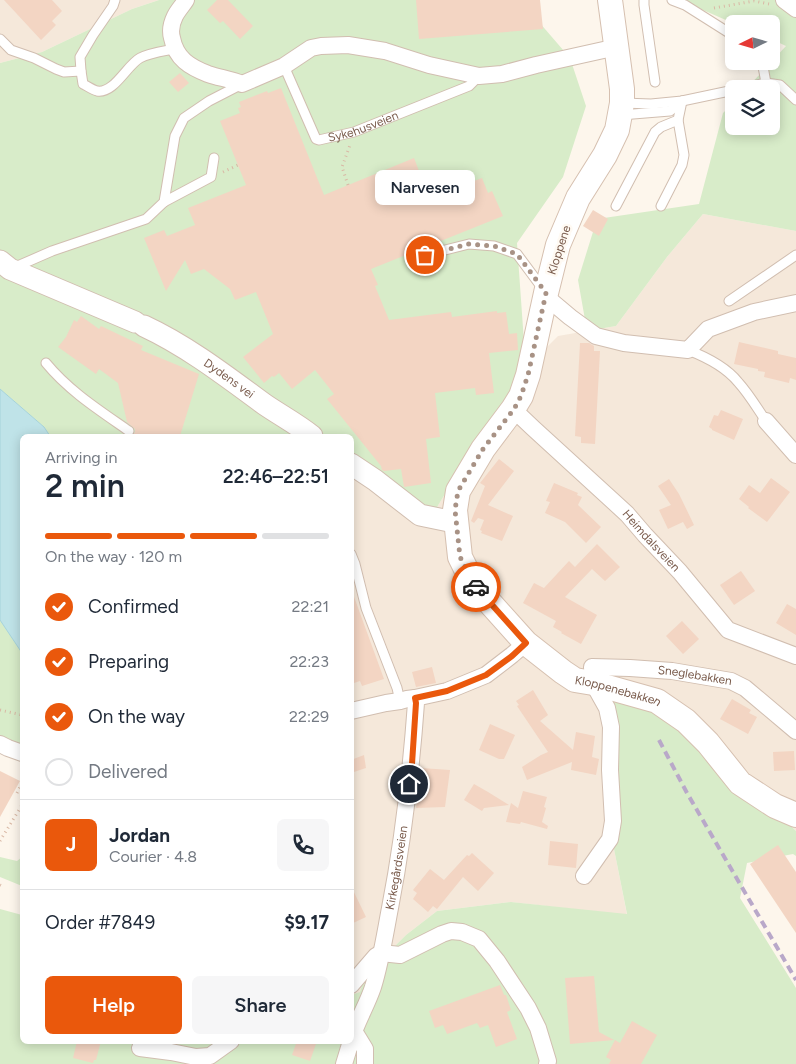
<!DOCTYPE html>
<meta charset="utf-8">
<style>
:root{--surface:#fff;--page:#f6f6f7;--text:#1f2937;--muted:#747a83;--line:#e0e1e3;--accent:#ea580c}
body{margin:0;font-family:Figtree,sans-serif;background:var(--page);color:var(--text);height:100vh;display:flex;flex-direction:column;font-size:19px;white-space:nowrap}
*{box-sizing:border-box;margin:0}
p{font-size:16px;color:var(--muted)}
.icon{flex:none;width:28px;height:28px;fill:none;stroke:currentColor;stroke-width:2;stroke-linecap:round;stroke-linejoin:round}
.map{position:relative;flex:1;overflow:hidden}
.sheet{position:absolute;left:20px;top:434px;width:334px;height:610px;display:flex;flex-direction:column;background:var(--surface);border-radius:8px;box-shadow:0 2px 12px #0003}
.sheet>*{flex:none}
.needle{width:32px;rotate:265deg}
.buttons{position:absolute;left:725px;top:15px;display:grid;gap:10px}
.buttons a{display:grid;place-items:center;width:55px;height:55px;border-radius:8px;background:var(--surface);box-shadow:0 2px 12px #0003;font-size:25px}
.pin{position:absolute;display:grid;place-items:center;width:42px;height:42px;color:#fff;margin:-21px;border:2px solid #fff;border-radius:50%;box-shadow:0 1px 5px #0007}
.courier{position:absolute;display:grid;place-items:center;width:50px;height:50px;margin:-25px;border:4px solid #ea580c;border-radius:50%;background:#fff;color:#222;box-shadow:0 1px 6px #0007}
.bubble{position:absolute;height:35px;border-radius:8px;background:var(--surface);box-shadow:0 2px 12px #0003;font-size:16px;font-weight:600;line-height:35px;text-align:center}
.summary em{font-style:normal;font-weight:600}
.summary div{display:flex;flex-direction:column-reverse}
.summary{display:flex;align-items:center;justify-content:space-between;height:85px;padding:0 25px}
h1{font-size:32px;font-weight:600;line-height:38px}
.bar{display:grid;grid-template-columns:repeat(4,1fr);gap:8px 5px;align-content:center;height:60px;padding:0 25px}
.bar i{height:6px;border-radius:4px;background:var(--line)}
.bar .on{background:var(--accent)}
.bar p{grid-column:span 4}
.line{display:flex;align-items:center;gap:12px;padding:0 25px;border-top:1px solid var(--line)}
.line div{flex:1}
.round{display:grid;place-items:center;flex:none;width:52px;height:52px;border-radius:8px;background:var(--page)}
ol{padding:0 25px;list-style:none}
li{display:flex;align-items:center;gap:15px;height:55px}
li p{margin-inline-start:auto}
li .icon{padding:5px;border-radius:50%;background:var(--accent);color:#fff;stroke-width:4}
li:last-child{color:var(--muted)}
li i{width:28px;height:28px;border:2px solid var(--line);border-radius:50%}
.primary-button{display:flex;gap:10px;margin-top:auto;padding:10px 25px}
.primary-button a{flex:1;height:58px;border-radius:8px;background:var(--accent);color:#fff;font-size:20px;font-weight:600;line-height:58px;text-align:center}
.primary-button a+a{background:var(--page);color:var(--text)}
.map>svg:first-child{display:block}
</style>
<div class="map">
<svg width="796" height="1064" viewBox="0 0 796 1064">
<rect width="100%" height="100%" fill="#fdf6ec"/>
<g fill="#f5e8da">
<polygon points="0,0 159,0 132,9 42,52 0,63"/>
<polygon points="703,214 796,231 796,831 728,766 612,839 627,915 511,902 437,911 406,935 389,952 369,961 360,993 351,995 351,477 427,524 476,442 531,363 558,336 616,326 667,257"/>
</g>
<g fill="#d8ecc9">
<polygon points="159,0 520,0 570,58 586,106 563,177 517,243 524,342 529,368 476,442 427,524 351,477 351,436 50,436 44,427 0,389 0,63 42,52 132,9"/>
<polygon points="680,0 796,0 796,231 703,214 667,257 616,326 587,331 578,280 597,219 699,204 723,113 734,102 734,126 771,126 771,89 746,89 786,46 771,39 771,24 735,24"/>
<polygon points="0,620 22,653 22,746 0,736"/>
<polygon points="608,698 651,709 728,766 796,831 796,856 793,854 747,863 740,898 796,988 796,1064 0,1064 0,909 22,915 22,1041 351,1041 351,995 360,992 369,961 389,952 406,935 437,911 511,902 627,914 612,839"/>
<polygon points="0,857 17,861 22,857 22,886 0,877"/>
</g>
<polygon fill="#bfe3e8" stroke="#a5d3da" points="0,389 44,427 50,436 22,436 22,653 0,620"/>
<g fill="#f3d5c3">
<polygon points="4,0 52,0 62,11 52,21 56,25 41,40"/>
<polygon points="217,0 228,0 253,26 240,39 223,21 220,23 207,10"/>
<polygon points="416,0 540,0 543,29 419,39"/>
<polygon points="180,73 189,83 178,92 169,82"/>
<polygon points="281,88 324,195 414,158 421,176 431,172 433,177 446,172 453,189 482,178 488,193 492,191 503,216 371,269 378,285 375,286 389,320 451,312 452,317 497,311 497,313 506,312 509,334 517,333 518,350 489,353 494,393 476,395 475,388 435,393 440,437 426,439 431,483 404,487 401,469 384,471 382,470 381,466 327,399 334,394 315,370 292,389 279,373 274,377 272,376 264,383 243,357 273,334 256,292 235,300 230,289 204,269 191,274 185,260 166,291 144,238 164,230 167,236 195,225 188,208 246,185 220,121 240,113 238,108 241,107 239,102 267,91 268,93"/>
<polygon points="593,210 608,219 599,236 583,226"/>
<polygon points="81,316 99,329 101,326 143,346 141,350 199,374 180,436 132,436 135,432 135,429 127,422 118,383 99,369 96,374 58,347 66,337 74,320 77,322"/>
<polygon points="739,342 778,351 778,354 796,358 796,380 790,378 789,383 764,377 765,372 758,371 758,369 734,364"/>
<polygon points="580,343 589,343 594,346 594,351 600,351 595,444 581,443 581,437 575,436"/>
<polygon points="721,410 743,419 734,440 712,430 712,429 709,427 714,415 718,416"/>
<polygon points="499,459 514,471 488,505 513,516 502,541 481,533 482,531 480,530 484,520 478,518 474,523 471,521 485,486 480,483"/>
<polygon points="771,478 790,492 767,522 748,508 749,507 739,499 749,485 760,493"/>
<polygon points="669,479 679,494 694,525 687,529 683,522 668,529 659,510 671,505 658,486"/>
<polygon points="554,483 578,493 577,495 582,497 578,505 601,527 586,543 565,522 545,513 550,502 546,501"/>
<polygon points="597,544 620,567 605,581 592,569 565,597 597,615 581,644 561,633 562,632 553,627 556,621 523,603 534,583 544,588 569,561 575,567"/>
<polygon points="741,571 755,591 734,605 720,585"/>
<polygon points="351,594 353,594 384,679 362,686 360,681 351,684"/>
<polygon points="787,604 796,609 796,635 776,623"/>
<polygon points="682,621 699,639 683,654 666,636"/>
<polygon points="432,667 436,683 416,687 412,672"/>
<polygon points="533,690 548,715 540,721 573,750 576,732 595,736 592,757 599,759 596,775 571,770 572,762 527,780 522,767 541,755 548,752 517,706 519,705 516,701"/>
<polygon points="732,699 751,710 749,713 757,717 748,734 720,719"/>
<polygon points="490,724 515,735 504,759 499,759 479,750"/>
<polygon points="794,751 795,770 774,771 773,752"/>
<polygon points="364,755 366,768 351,773 351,760"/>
<polygon points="421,768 450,770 445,807 416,808"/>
<polygon points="0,771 20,781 0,817"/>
<polygon points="474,784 488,792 509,805 484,808 482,811 464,800"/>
<polygon points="523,791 547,797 544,807 546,808 542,822 548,826 547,829 521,822 520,824 506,822 511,803 518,808"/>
<polygon points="550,841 578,844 576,868 548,865"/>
<polygon points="778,845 796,872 796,933 750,864"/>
<polygon points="472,853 494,873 478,891 463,877 437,909 433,906 428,912 413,899 417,893 413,890 430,869 444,880 467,855 469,856"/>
<polygon points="351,886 366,917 351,924"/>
<polygon points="594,976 599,1032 614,1040 570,1044 565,978"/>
<polygon points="500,985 504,995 506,995 511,1010 507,1012 517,1039 496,1047 488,1025 480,1028 477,1023 447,1034 443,1025 435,1028 429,1011"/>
<polygon points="632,1021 657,1035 641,1064 609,1064 611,1060 606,1057 615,1040 620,1043"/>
<polygon points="77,1041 101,1041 96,1060 94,1060 93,1063 73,1058"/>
<polygon points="297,1041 317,1041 310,1061 292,1055"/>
</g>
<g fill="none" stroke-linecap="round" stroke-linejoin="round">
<g stroke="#d1beb0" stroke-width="11">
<g id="service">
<path d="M115,0L113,6L93,35L80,57L81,71L83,84C87,86 93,90 97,91C114,94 127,65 140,58C149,53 164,51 174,49"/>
<polyline points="644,0 644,5 655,82"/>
<polyline points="672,0 685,5 734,36"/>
<polyline points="0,39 11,50 34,58 56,69 64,72 81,71"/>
<polyline points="762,61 766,83"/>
<path id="s1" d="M284,66L316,139L319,140L354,132L469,86L479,76"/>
<polyline points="739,89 766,83 780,85 796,100"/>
<polyline points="623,103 651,104 682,101 734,90"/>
<polyline points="621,115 670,111 682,101"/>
<polyline points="164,202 211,177 214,158"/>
<polyline points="616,206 655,132 661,127 678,120 682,101"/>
<polyline points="661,206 682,165 684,155 678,120"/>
<polyline points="425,255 469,244 494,246 517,254 543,289"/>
<polyline points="13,268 52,251 146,219 164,202 175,136 184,118 209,101 242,84"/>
<polyline points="729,301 796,255"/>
<path d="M688,350C706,357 726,367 738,382C749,394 757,408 766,421"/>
<path d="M46,363C69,391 99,410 129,431"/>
<polyline points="351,554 355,564 366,608 397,688 400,701"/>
</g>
</g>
<g stroke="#d1beb0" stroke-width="18">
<g id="minor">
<path d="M186,0C183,5 178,10 175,16C172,22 170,31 172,38C176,59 190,67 208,74C219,78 231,79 242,84L284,66L311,48L321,46L348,45L385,51L429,65L479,76L502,74L536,65L617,47"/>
<polyline points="784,0 796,9"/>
<polyline points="545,296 570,317 596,336 624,343 688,350 708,329 754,312 796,303"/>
<path id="s2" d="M513,409L533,428L627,514L645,535L680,572L728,630L796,656"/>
<polyline points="766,421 796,455"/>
<polyline points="351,711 386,703 400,701 407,699 415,698"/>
<polyline points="0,744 8,748 22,753"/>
<path id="s3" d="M584,876L610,839L613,821L610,770L611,727L607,708L593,683L592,667L630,668L672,671L731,681L745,688L796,731"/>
<polyline points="351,985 376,956 381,953 400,955 442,934 451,931 462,932 479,939 497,961 528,1008 538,1028 548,1061 547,1064"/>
<polyline points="354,1031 365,1049 365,1064"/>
<path id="s4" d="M351,1040C357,1021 367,1005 373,987C381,961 385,934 390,908C403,841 411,772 416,703L415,698L447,691L486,675L512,655L526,643"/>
<polyline points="140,1048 171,1052 196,1057 210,1056 231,1041"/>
<polyline points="344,1064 351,1041"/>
</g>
</g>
<g stroke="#d1beb0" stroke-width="23">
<g id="tertiary">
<polyline points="0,261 10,269 135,322"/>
<path id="s5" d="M144,326C187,346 226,376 264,404C280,415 297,424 312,436"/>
<polyline points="351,464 375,480 420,515 449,521 456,520"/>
</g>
</g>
<g stroke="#d6c0b0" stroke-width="26">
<g id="secondary">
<path id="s6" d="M610,0L622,89V103L617,130L605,155L578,198L558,245L546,293L528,375L521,396L513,409L483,449L458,491L455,510L460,557L474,585L526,643L563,672L575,680L593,683L657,701L686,721L708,743L740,783L775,806L796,815"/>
</g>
</g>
<g stroke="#d9b8a5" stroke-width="3" stroke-dasharray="1 4" stroke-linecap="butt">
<polyline points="714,8 754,1 769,4"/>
<polyline points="223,172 238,165"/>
<polyline points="348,185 342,167 350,145"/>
<polyline points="0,710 22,715"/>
<polyline points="17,793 22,783"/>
<polyline points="0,841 22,805"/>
<polyline points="0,885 2,886"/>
</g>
<use href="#service" stroke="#fff" stroke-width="9"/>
<use href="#minor" stroke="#fff" stroke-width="16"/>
<use href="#tertiary" stroke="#fff" stroke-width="21"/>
<use href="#secondary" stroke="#fff" stroke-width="24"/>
<polyline stroke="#b9a8c9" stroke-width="4" stroke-dasharray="8 5" stroke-linecap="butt" points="659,740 687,793 796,980"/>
</g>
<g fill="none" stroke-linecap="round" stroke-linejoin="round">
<polyline stroke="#a89285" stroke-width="5" stroke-dasharray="0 9" points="425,255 469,244 494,246 517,254 546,293 528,375 521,396 514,409 483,449 458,491 455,510 460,557 476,587"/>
<polyline stroke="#ea580c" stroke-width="6" points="409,784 412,764 416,703 415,698 447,691 486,675 512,656 526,643 476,587"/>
</g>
<g text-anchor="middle" stroke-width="5" stroke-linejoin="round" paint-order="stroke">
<g font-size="12" fill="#7a5c4d" stroke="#fffaf3">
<text dy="4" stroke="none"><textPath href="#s1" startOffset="129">Sykehusveien</textPath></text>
<text transform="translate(559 250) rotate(-72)" y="4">Kloppene</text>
<text dy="4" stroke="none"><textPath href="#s5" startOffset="100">Dydens vei</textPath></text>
<text dy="4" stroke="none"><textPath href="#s2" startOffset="191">Heimdalsveien</textPath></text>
<text dy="4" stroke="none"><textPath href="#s3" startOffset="325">Sneglebakken</textPath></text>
<text dy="4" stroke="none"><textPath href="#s6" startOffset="812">Kloppenebakken</textPath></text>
<text dy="4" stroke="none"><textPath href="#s4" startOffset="179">Kirkegårdsveien</textPath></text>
</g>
</g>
</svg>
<div class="buttons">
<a><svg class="needle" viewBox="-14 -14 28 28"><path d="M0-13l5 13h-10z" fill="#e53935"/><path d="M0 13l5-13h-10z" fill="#747a83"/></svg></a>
<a><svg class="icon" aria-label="layers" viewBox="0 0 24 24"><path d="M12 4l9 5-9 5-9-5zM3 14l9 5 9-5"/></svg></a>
</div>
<div class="pin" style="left:425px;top:255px;background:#ea580c"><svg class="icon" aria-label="bag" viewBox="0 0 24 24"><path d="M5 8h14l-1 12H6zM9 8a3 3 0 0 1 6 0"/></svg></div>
<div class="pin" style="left:409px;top:784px;background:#1f2937"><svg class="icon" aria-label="home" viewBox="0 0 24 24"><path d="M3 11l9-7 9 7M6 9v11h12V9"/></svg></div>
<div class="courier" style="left:476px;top:587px"><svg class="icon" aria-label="car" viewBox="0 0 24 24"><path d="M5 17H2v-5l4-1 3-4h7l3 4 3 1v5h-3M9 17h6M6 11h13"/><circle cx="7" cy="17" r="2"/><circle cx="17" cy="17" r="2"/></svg></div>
<div class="bubble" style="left:375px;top:170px;width:100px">Narvesen</div>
<section class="sheet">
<div class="summary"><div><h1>2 min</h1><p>Arriving in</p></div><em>22:46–22:51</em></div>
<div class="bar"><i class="on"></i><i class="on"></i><i class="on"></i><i></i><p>On the way · 120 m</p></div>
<ol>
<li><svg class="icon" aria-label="check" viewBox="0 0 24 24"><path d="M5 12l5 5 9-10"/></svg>Confirmed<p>22:21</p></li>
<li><svg class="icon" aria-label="check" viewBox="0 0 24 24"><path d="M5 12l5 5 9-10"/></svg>Preparing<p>22:23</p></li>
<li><svg class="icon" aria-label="check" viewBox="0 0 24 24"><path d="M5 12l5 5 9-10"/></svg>On the way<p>22:29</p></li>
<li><i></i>Delivered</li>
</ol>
<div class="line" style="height:90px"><b class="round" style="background:var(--accent);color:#fff">J</b><div><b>Jordan</b><p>Courier · 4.8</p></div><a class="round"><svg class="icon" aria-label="phone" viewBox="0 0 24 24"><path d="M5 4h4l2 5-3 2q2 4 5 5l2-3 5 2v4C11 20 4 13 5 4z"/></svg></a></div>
<div class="line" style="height:65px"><div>Order #7849</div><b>$9.17</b></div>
<div class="primary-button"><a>Help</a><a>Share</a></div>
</section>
</div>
